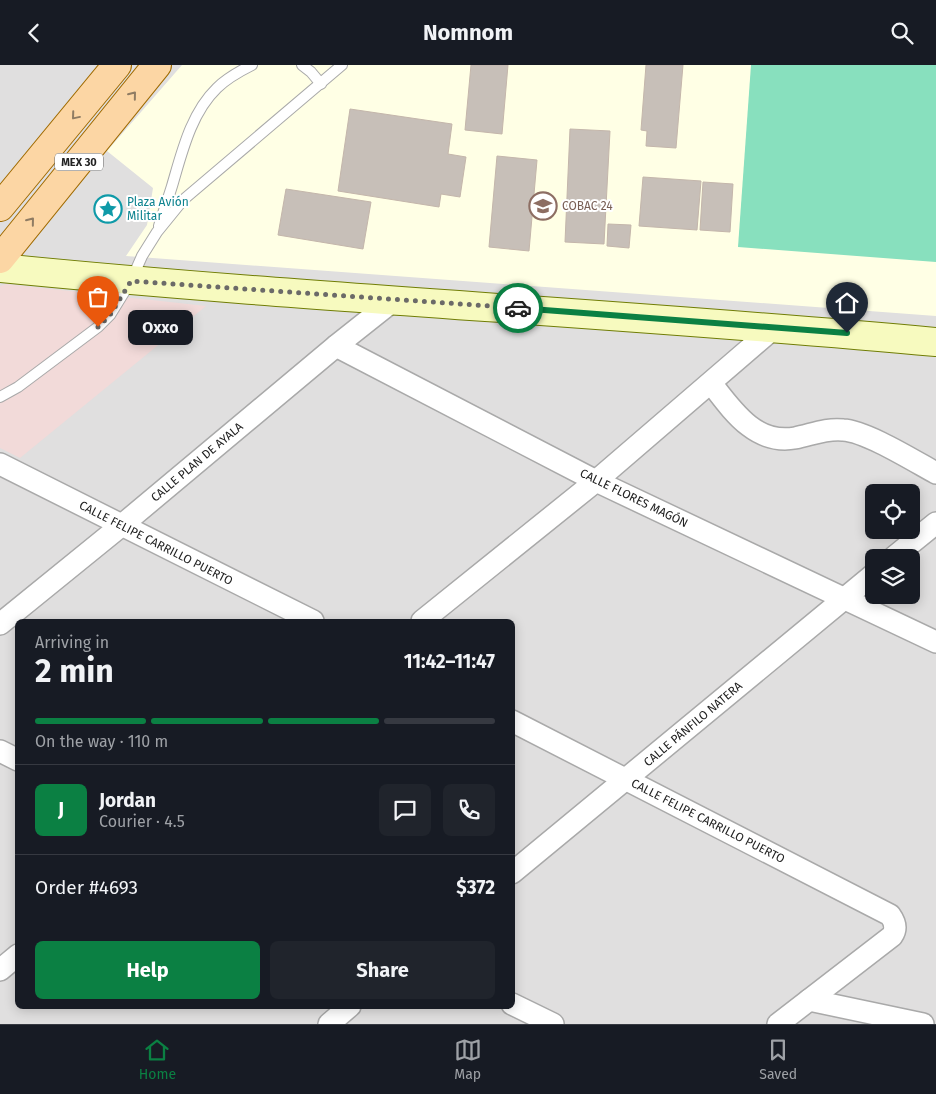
<!DOCTYPE html>
<meta charset="utf-8">
<style>
:root{--surface:#171b24;--page:#20242c;--text:#f1f3f6;--muted:#9ea1a6;--line:#363941;--accent:#0b8043}
body{margin:0;font-family:"Fira Sans",sans-serif;background:var(--page);color:var(--text);height:100vh;display:flex;flex-direction:column;font-size:19px;white-space:nowrap}
*{box-sizing:border-box;margin:0}
p{font-size:16px;color:var(--muted)}
.icon{flex:none;width:28px;height:28px;fill:none;stroke:currentColor;stroke-width:2;stroke-linecap:round;stroke-linejoin:round}
.map{position:relative;flex:1;overflow:hidden}
.sheet{position:absolute;left:15px;top:554px;width:500px;height:390px;display:flex;flex-direction:column;background:var(--surface);border-radius:8px;box-shadow:0 2px 12px #0003}
.sheet>*{flex:none}
.buttons{position:absolute;left:865px;top:419px;display:grid;gap:10px}
.buttons a{display:grid;place-items:center;width:55px;height:55px;border-radius:8px;background:var(--surface);box-shadow:0 2px 12px #0003;font-size:25px}
.pin{position:absolute;display:grid;place-items:center;width:42px;height:42px;color:#fff;margin:-51px -21px;border-radius:50% 50% 50% 0;rotate:-45deg;box-shadow:0 0 5px #0007}
.pin .icon{rotate:45deg}
.courier{position:absolute;display:grid;place-items:center;width:50px;height:50px;margin:-25px;border:4px solid #0b8043;border-radius:50%;background:#fff;color:#222;box-shadow:0 1px 6px #0007}
.bubble{position:absolute;height:35px;border-radius:8px;background:var(--surface);box-shadow:0 2px 12px #0003;font-size:16px;font-weight:700;line-height:35px;text-align:center}
.headline em{font-style:normal;font-weight:700}
.headline div{display:flex;flex-direction:column-reverse}
.headline{display:flex;align-items:center;justify-content:space-between;height:85px;padding:0 20px}
h1{font-size:32px;font-weight:700;line-height:38px}
.bar{display:grid;grid-template-columns:repeat(4,1fr);gap:8px 5px;align-content:center;height:60px;padding:0 20px}
.bar i{height:6px;border-radius:4px;background:var(--line)}
.bar .selected{background:var(--accent)}
.bar p{grid-column:span 4}
.line{display:flex;align-items:center;gap:12px;padding:0 20px;border-top:1px solid var(--line)}
.line div{flex:1}
.round{display:grid;place-items:center;flex:none;width:52px;height:52px;border-radius:8px;background:var(--page)}
.action{display:flex;gap:10px;margin-top:auto;padding:10px 20px}
.action a{flex:1;height:58px;border-radius:8px;background:var(--accent);color:#fff;font-size:20px;font-weight:700;line-height:58px;text-align:center}
.action a+a{background:var(--page);color:var(--text)}
header{display:flex;justify-content:space-between;align-items:center;height:65px;padding:0 20px;background:var(--surface);font-size:22px;font-weight:700}
.tab-bar{display:flex;justify-content:space-around;align-items:center;height:70px;border-top:1px solid var(--line);background:var(--surface);font-size:14px;color:var(--muted)}
.tab-bar a{display:grid;justify-items:center;gap:2px}
.tab-bar .selected{color:var(--accent)}
.map>svg:first-child{display:block}
</style>
<header><svg class="icon" aria-label="back" viewBox="0 0 24 24"><path d="M15 5l-7 7 7 7"/></svg>Nomnom<svg class="icon" aria-label="search" viewBox="0 0 24 24"><circle cx="10" cy="10" r="6"/><path d="M15 15l6 6"/></svg></header>
<div class="map">
<svg width="936" height="959" viewBox="0 0 936 959">
<rect width="100%" height="100%" fill="#f2efe9"/>
<path fill="#e0dfdf" fill-rule="evenodd" d="M0,0H936V959H0ZM874,428H911V465H874ZM874,492H911V530H874ZM18,556H512V941H18Z"/>
<polygon fill="#f2dad9" points="6,219 206,241 20,393 0,383 0,221"/>
<polygon fill="#ffffe5" points="182,0 936,0 936,251 126,191 147,160 153,123 107,86"/>
<polygon fill="#88e0be" points="751,0 936,0 936,197 738,182"/>
<g fill="#c7bfb8" stroke="#c4b6ab">
<polygon points="471,0 508,0 502,69 465,65"/>
<polygon points="646,0 683,0 676,83 646,81 647,66 641,65"/>
<polygon points="350,44 452,59 448,89 466,92 460,132 441,129 439,142 338,126"/>
<polygon points="570,64 610,66 604,179 565,177"/>
<polygon points="497,91 537,95 529,186 489,182"/>
<polygon points="643,112 701,116 697,165 639,161"/>
<polygon points="703,117 733,119 730,167 700,165"/>
<polygon points="286,124 371,137 363,184 278,170"/>
<polygon points="608,159 631,160 629,183 607,181"/>
</g>
<g fill="none" stroke-linecap="round" stroke-linejoin="round">
<g stroke="#a9a9a9" stroke-width="12">
<g id="lane">
<polyline points="302,0 311,7 321,19"/>
<path d="M159,161C163,148 168,134 172,121C182,87 191,48 217,23C227,13 240,6 252,0"/>
<polyline points="0,332 18,322 98,262 110,250 131,216 142,191 157,167 183,135 342,0"/>
</g>
</g>
<g stroke="#a9a9a9" stroke-width="24">
<g id="street">
<polyline points="336,281 596,416 936,577"/>
<path d="M711,318C732,345 755,380 795,373C811,370 826,363 843,365C866,366 914,396 936,408"/>
<polyline points="0,399 313,556"/>
<polyline points="894,492 936,458"/>
<polyline points="422,556 596,416 775,262"/>
<polyline points="0,559 122,460 336,281 394,235"/>
<path d="M512,656L890,850C895,857 897,864 892,871L778,959"/>
<polyline points="0,686 18,695"/>
<polyline points="512,808 874,509"/>
<polyline points="0,905 18,890"/>
<polyline points="809,935 923,959"/>
<polyline points="512,939 553,959"/>
<polyline points="329,959 350,941"/>
</g>
</g>
<g stroke="#707d05" stroke-width="30">
<path id="secondary" d="M0,203C311,234 624,248 936,277"/>
</g>
<g stroke="#a06b00" stroke-width="30">
<g id="primary">
<polyline points="0,142 117,0"/>
<polyline points="0,194 157,0"/>
</g>
</g>
<use href="#lane" stroke="#fff" stroke-width="10"/>
<use href="#street" stroke="#fff" stroke-width="21"/>
<use href="#secondary" stroke="#f7fabf" stroke-width="28"/>
<use href="#primary" stroke="#fcd6a4" stroke-width="28"/>
</g>
<defs><path id="oneway-chevron" d="M-2-3.5L2.5 0L-2 3.5" fill="none" stroke-width="1.6" stroke-linecap="round" stroke-linejoin="round" transform="scale(1.25)"/></defs>
<g stroke="#8f7c63">
<use href="#oneway-chevron" transform="translate(133 30) rotate(-51)"/>
<use href="#oneway-chevron" transform="translate(75 51) rotate(130)"/>
<use href="#oneway-chevron" transform="translate(31 156) rotate(-51)"/>
</g>
<g fill="none" stroke-linecap="round" stroke-linejoin="round">
<polyline stroke="#6b6a68" stroke-width="5" stroke-dasharray="0 9" points="98,262 110,250 131,216 518,243"/>
<polyline stroke="#0b8043" stroke-width="6" points="518,243 847,268"/>
</g>
<defs>
<g id="school-ring" transform="scale(1.4375)"><circle r="9.5" fill="#fff" stroke="#8d6e63" stroke-width="1.5"/><path d="M0-5L7-2L0 1L-7-2ZM-4 1L0 2.5L4 1V4Q0 6-4 4Z" fill="#8d6e63"/></g>
<g id="sight-ring" transform="scale(1.4375)"><circle r="9.5" fill="#fff" stroke="#0f9aa8" stroke-width="1.5"/><path d="M0-6L1.8-2.2L6-1.7L2.9 1.2L3.7 5.4L0 3.3L-3.7 5.4L-2.9 1.2L-6-1.7L-1.8-2.2Z" fill="#0f9aa8"/></g>
</defs>
<g fill-rule="evenodd">
<use href="#school-ring" x="543" y="141"/>
<use href="#sight-ring" x="108" y="144"/>
</g>
<g text-anchor="middle" stroke-width="4" stroke-linejoin="round" paint-order="stroke">
<rect fill="#fff" stroke="#646464" stroke-width="1" x="55" y="88.5" width="48" height="17" rx="4"/>
<g font-size="11" font-weight="bold" fill="#222">
<text x="79" y="101">MEX 30</text>
</g>
<g font-size="12" fill="#0d838f" stroke="#fff" text-anchor="start">
<text x="127" y="141">Plaza Avión<tspan x="127" dy="14">Militar</tspan></text>
</g>
<g font-size="12" fill="#785e54" stroke="#fff" text-anchor="start">
<text x="562" y="145">COBAC 24</text>
</g>
<g font-size="12" fill="#222" stroke="#fff">
<text transform="translate(197 397) rotate(-40)" y="4">CALLE PLAN DE AYALA</text>
<text transform="translate(634 433) rotate(26)" y="4">CALLE FLORES MAGÓN</text>
<text transform="translate(156 478) rotate(27)" y="4">CALLE FELIPE CARRILLO PUERTO</text>
<text transform="translate(693 659) rotate(-40)" y="4">CALLE PÁNFILO NATERA</text>
<text transform="translate(708 756) rotate(27)" y="4">CALLE FELIPE CARRILLO PUERTO</text>
</g>
</g>
</svg>
<div class="buttons">
<a><svg class="icon" aria-label="locate" viewBox="0 0 24 24"><circle cx="12" cy="12" r="6"/><path d="M12 2v4M12 18v4M2 12h4M18 12h4"/></svg></a>
<a><svg class="icon" aria-label="layers" viewBox="0 0 24 24"><path d="M12 4l9 5-9 5-9-5zM3 14l9 5 9-5"/></svg></a>
</div>
<div class="pin" style="left:98px;top:262px;background:#ea580c"><svg class="icon" aria-label="bag" viewBox="0 0 24 24"><path d="M5 8h14l-1 12H6zM9 8a3 3 0 0 1 6 0"/></svg></div>
<div class="pin" style="left:847px;top:268px;background:#1f2937"><svg class="icon" aria-label="home" viewBox="0 0 24 24"><path d="M3 11l9-7 9 7M6 9v11h12V9"/></svg></div>
<div class="courier" style="left:518px;top:243px"><svg class="icon" aria-label="car" viewBox="0 0 24 24"><path d="M5 17H2v-5l4-1 3-4h7l3 4 3 1v5h-3M9 17h6M6 11h13"/><circle cx="7" cy="17" r="2"/><circle cx="17" cy="17" r="2"/></svg></div>
<div class="bubble" style="left:128px;top:245px;width:65px">Oxxo</div>
<section class="sheet">
<div class="headline"><div><h1>2 min</h1><p>Arriving in</p></div><em>11:42–11:47</em></div>
<div class="bar"><i class="selected"></i><i class="selected"></i><i class="selected"></i><i></i><p>On the way · 110 m</p></div>
<div class="line" style="height:90px"><b class="round" style="background:var(--accent);color:#fff">J</b><div><b>Jordan</b><p>Courier · 4.5</p></div><a class="round"><svg class="icon" aria-label="chat" viewBox="0 0 24 24"><path d="M4 5h16v11H9l-5 4z"/></svg></a><a class="round"><svg class="icon" aria-label="phone" viewBox="0 0 24 24"><path d="M5 4h4l2 5-3 2q2 4 5 5l2-3 5 2v4C11 20 4 13 5 4z"/></svg></a></div>
<div class="line" style="height:65px"><div>Order #4693</div><b>$372</b></div>
<div class="action"><a>Help</a><a>Share</a></div>
</section>
</div>
<nav class="tab-bar">
<a class="selected"><svg class="icon" aria-label="home" viewBox="0 0 24 24"><path d="M3 11l9-7 9 7M6 9v11h12V9"/></svg>Home</a>
<a><svg class="icon" aria-label="map" viewBox="0 0 24 24"><path d="M3 6l6-2 6 2 6-2v14l-6 2-6-2-6 2zM9 4v14M15 6v14"/></svg>Map</a>
<a><svg class="icon" aria-label="saved" viewBox="0 0 24 24"><path d="M7 4h10v16l-5-4-5 4z"/></svg>Saved</a>
</nav>
